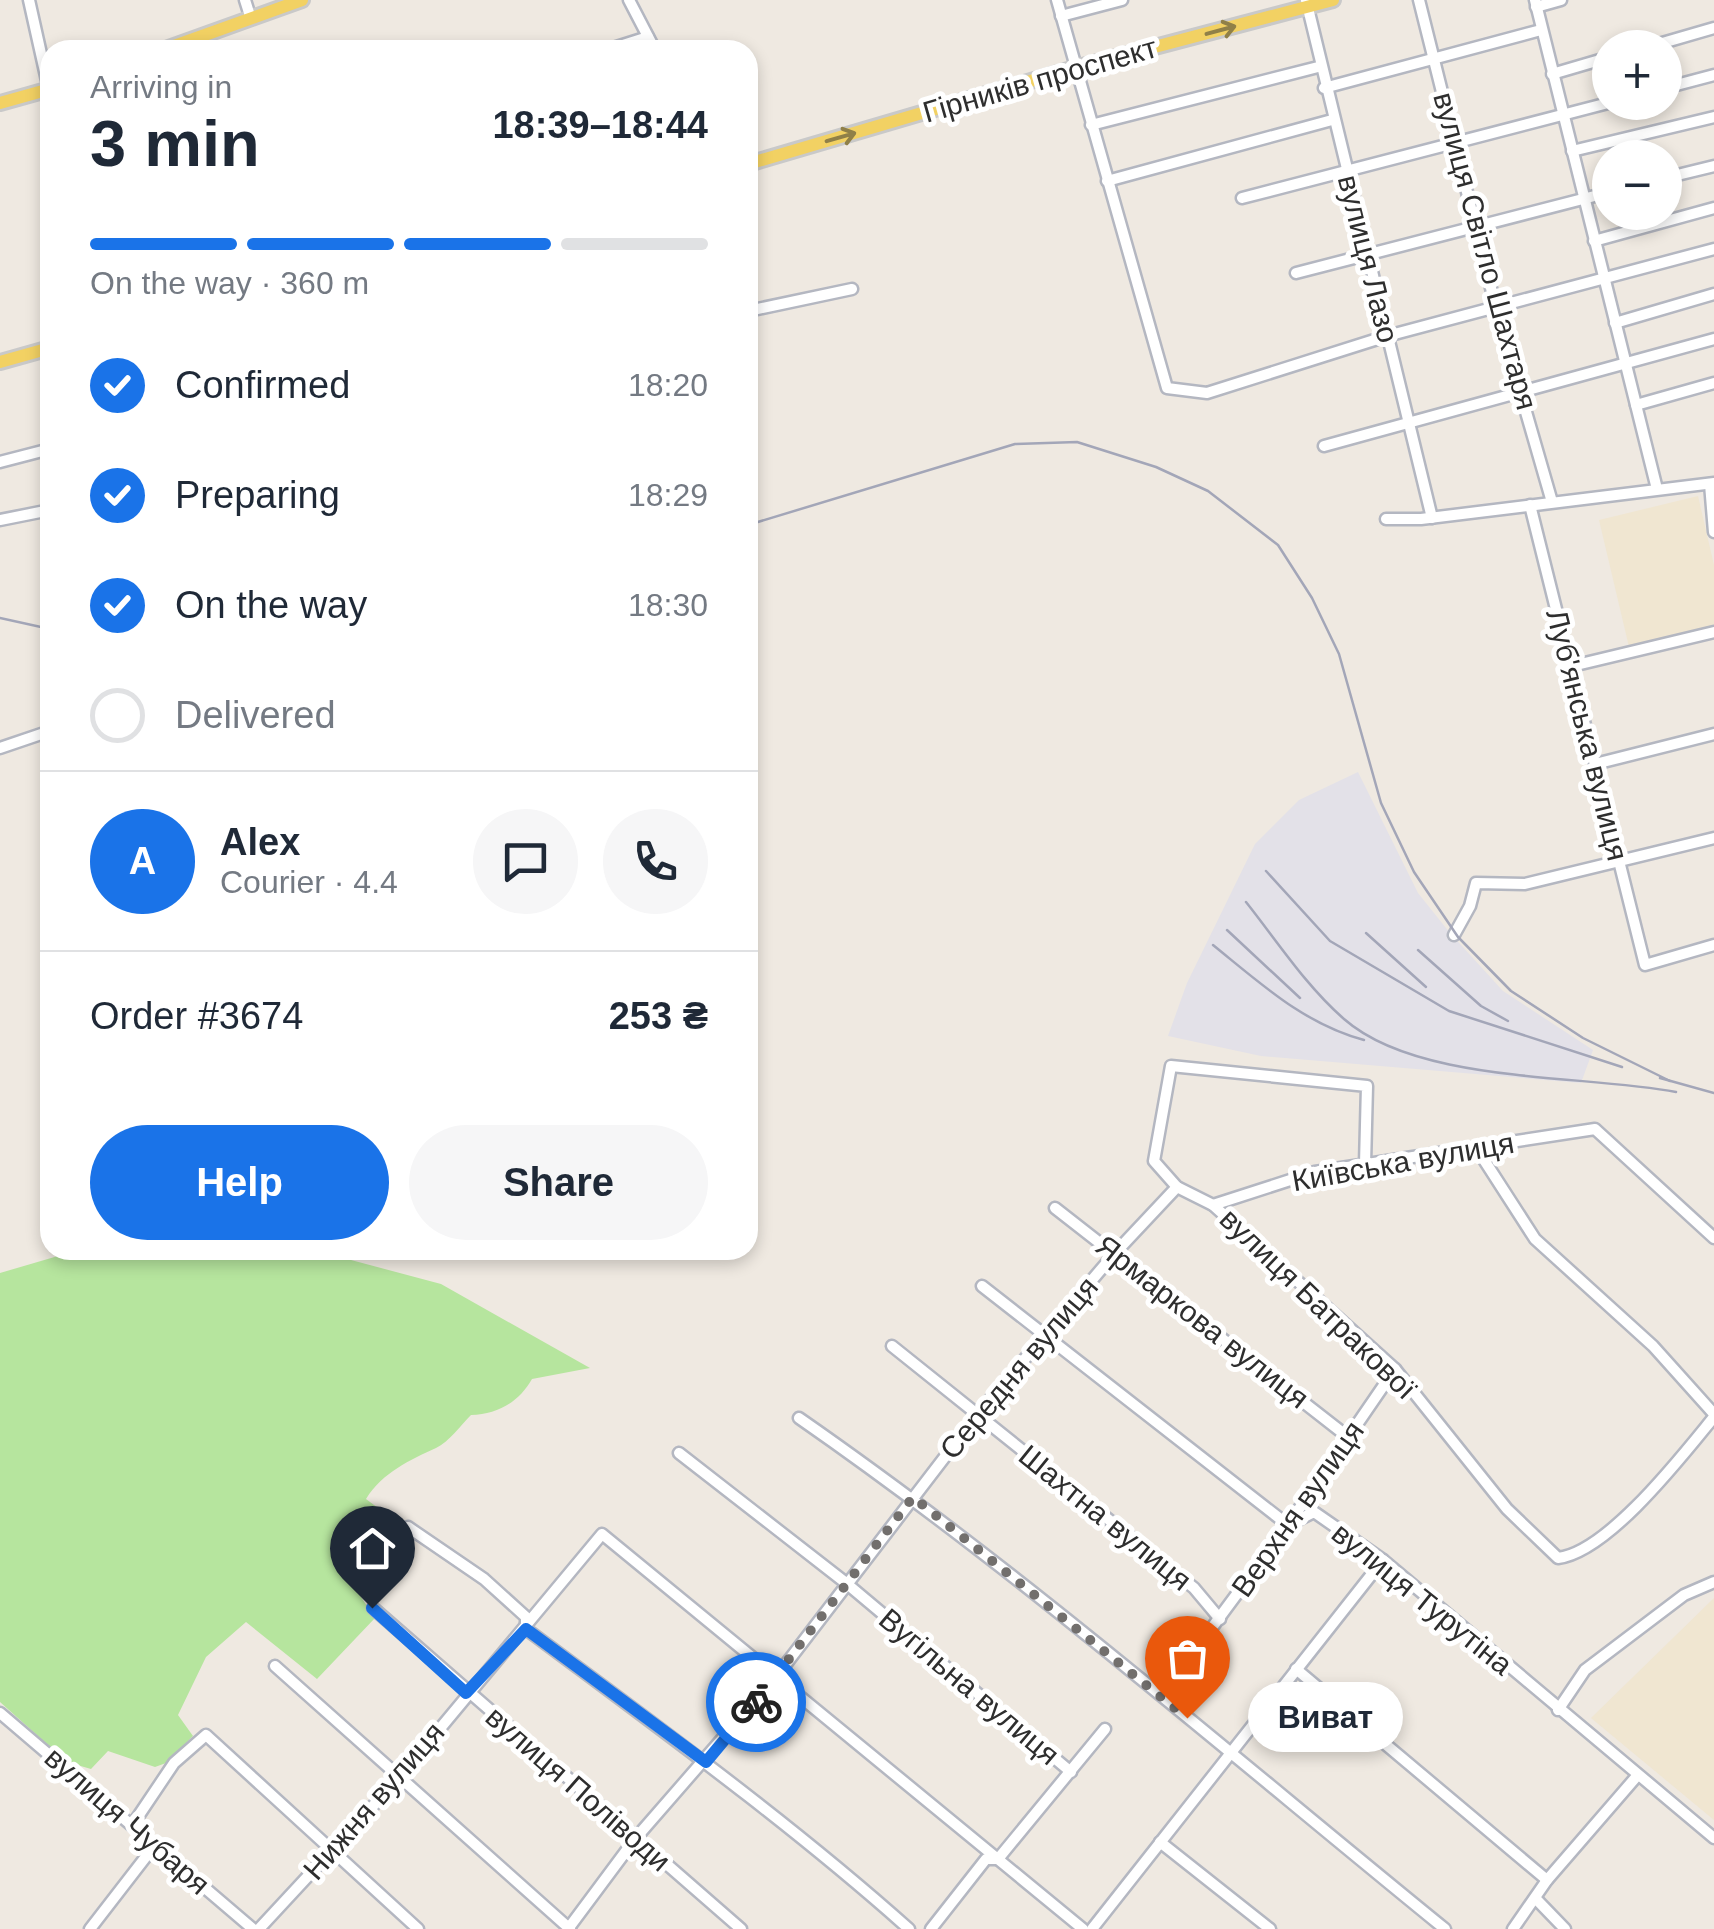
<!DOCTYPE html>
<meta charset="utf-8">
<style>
:root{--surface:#fff;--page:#f6f6f7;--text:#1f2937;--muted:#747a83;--line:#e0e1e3;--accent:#1a73e8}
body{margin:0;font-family:Helvetica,sans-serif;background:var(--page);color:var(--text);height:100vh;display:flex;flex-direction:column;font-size:38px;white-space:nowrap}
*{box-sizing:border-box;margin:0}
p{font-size:32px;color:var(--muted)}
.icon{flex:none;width:55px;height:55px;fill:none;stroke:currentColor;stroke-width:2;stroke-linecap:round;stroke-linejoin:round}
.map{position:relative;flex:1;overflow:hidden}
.panel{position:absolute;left:40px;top:40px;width:718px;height:1220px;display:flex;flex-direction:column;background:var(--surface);border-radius:30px;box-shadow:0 5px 15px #0003}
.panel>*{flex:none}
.tools{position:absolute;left:1592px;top:30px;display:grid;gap:20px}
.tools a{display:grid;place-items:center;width:90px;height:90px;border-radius:50%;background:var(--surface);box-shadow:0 5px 15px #0003;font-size:50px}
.pin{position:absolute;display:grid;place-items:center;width:85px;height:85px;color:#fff;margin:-102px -42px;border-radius:50% 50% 50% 0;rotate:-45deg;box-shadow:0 0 10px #0007}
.pin .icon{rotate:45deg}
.courier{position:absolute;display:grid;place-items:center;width:100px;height:100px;margin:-50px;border:8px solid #1a73e8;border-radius:50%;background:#fff;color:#222;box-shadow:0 2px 12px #0007}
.bubble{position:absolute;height:70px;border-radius:35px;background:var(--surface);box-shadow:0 5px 15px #0003;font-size:32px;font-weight:700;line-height:70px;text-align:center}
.headline em{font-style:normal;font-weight:700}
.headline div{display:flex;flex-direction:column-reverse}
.headline{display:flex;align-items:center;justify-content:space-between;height:170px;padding:0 50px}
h1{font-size:65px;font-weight:700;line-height:75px}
.bar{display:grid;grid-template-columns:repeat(4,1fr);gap:15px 10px;align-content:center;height:120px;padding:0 50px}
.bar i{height:12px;border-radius:8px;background:var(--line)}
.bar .current{background:var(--accent)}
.bar p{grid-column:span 4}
.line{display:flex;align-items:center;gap:25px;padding:0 50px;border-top:2px solid var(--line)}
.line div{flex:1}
.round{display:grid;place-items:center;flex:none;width:105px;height:105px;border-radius:52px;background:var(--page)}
ol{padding:0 50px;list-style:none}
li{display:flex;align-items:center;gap:30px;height:110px}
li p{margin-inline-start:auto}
li .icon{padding:10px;border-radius:50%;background:var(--accent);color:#fff;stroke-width:4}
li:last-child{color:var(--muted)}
li i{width:55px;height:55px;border:5px solid var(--line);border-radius:50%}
.button{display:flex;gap:20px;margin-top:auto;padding:20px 50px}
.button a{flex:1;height:115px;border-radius:60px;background:var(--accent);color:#fff;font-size:40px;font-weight:700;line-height:115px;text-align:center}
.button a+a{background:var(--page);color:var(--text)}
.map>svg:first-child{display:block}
</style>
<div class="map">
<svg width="1714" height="1929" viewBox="0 0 1714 1929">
<rect width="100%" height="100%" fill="#efe9e1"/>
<polygon fill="#e3e1e8" points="1358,772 1418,893 1450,933 1503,991 1593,1050 1581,1083 1261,1056 1168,1036 1187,983 1255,844 1299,800"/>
<g fill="#f0e6d1">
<polygon points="1698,496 1714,565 1714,626 1629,647 1599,520"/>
<polygon points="1714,1598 1714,1820 1591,1718"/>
</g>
<path fill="#b6e59e" d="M75,1251L321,1252L441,1284L590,1368L532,1379C519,1402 498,1414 471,1415C461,1425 449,1442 436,1448C410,1460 383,1472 366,1499L390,1517L337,1561L375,1618L317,1679L246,1622L206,1657L178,1715L193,1736L166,1763L155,1767L108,1751L91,1769L67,1762L0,1702V1273Z"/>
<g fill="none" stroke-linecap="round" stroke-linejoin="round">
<g stroke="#b4b7c1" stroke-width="15">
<g id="minor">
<polyline points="29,0 50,94"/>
<polyline points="245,0 251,19"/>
<polyline points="629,0 655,50"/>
<polyline points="1057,0 1167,388 1207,393 1387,336 1714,249"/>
<polyline points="1306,0 1432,518"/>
<polyline points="1419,0 1496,308 1552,502"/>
<polyline points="1535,0 1657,489"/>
<polyline points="1536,7 1561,0"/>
<polyline points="1061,16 1122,0"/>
<polyline points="1645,48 1714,28"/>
<polyline points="607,50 648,37"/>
<polyline points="1552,74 1610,57"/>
<polyline points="1324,88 1541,30"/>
<polyline points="1665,88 1714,75"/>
<polyline points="1091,125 1318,67"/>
<polyline points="1572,151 1714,117"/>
<polyline points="1665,178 1714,166"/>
<polyline points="1107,181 1332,120"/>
<polyline points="1242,198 1612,102"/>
<polyline points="1594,241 1714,208"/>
<polyline points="1296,273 1610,192"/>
<polyline points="748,311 852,289"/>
<polyline points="1615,323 1714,294"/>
<polyline points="1636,405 1714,383"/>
<polyline points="1324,446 1714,339"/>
<polyline points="0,462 50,449"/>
<polyline points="1710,484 1714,532"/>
<polyline points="1530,505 1645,965 1714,945"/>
<polyline points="1386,519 1421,519 1714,483"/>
<polyline points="0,520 50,510"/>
<polyline points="1568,667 1714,632"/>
<polyline points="0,748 50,731"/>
<polyline points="1595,764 1714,734"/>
<polyline points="1454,935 1470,906 1476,883 1525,884 1714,838"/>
<polyline points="1477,1149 1535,1239 1653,1346 1714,1414"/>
<path d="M1365,1164L1367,1086L1171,1066L1154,1161L1177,1187L1213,1205L1395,1369L1507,1509L1558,1558C1608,1552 1682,1456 1714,1417"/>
<polyline points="1213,1205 1315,1172 1595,1129 1714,1238"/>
<polyline points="1055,1208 1348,1437"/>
<polyline points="982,1286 1288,1525 1314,1512 1383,1560 1714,1838"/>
<polyline points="892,1346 1194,1588 1220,1619"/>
<path d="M799,1418C1025,1575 1232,1756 1445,1929"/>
<polyline points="679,1453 846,1583 1071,1772"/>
<path d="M408,1527L484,1579L526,1617V1629C656,1726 788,1821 909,1929"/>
<polyline points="373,1608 741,1929"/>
<polyline points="275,1666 570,1929"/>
<polyline points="1296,1669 1547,1880"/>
<polyline points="1162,1695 1288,1525 1395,1369"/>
<polyline points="1558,1710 1585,1670 1684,1595 1714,1582"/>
<polyline points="0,1713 253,1929"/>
<polyline points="133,1824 174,1763 206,1735 418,1929"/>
<polyline points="1160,1842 1270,1929"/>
<polyline points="1537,1900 1565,1929"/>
<polyline points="90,1929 155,1845"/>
<polyline points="259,1929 398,1779 602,1534 1083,1929"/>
<polyline points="568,1929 635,1839 776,1677 977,1415 1115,1253 1177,1187"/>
<polyline points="931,1929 986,1859 998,1859 1105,1729"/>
<polyline points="1092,1929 1383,1560"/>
<polyline points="1513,1929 1547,1880 1637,1776"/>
</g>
</g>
<g stroke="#c9c9c9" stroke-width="18">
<g id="major">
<polyline points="163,50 302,0"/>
<polyline points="0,103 50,89"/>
<polyline points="748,164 1075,68 1333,0"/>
<polyline points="0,362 50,348"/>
</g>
</g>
<use href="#minor" stroke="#fff" stroke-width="10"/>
<use href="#major" stroke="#f2d163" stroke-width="12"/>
<g stroke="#a3a6b8" stroke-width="2.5">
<polyline points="748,525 1015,444 1077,442 1156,467 1208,491 1278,545 1312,598 1339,654 1381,803 1414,872 1458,937 1511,991 1583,1038 1670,1081"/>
<polyline points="0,618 50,629"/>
<polyline points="1266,871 1330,941 1449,1011 1622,1067"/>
<path d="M1246,902C1277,941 1306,986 1344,1019C1418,1084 1581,1074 1676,1092"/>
<polyline points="1227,930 1300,998"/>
<polyline points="1366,933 1426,987"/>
<path d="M1213,945C1260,983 1304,1024 1364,1040"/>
<polyline points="1418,950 1481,1006 1508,1021"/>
<polyline points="1660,1078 1714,1093"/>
</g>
</g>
<defs><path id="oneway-shaft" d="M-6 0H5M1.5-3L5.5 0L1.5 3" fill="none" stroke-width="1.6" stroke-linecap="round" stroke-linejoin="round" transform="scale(2.5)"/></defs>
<g stroke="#908048">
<use href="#oneway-shaft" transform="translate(1221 30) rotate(-15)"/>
<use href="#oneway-shaft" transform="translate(841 137) rotate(-16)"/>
</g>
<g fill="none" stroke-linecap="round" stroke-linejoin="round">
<polyline stroke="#726f6d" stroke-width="10" stroke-dasharray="0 18" points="756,1702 913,1497 1187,1718"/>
<polyline stroke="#1a73e8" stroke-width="12" points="372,1608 466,1693 526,1629 706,1762 756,1702"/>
</g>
<g text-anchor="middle" stroke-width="10" stroke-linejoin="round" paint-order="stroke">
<g font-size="30" fill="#2e2e2e" stroke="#fff">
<text transform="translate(1040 80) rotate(-16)" y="10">Гірників проспект</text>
<text transform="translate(1485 251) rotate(75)" y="10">вулиця Світло Шахтаря</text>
<text transform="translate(1368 259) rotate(76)" y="10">вулиця Лазо</text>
<text transform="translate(1587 735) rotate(76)" y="10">Луб'янська вулиця</text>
<text transform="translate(1403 1162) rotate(-10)" y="10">Київська вулиця</text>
<text transform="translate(1318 1304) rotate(44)" y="10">вулиця Батракової</text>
<text transform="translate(1202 1322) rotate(38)" y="10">Ярмаркова вулиця</text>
<text transform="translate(1019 1368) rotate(-50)" y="10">Середня вулиця</text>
<text transform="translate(1298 1509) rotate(-55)" y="10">Верхня вулиця</text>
<text transform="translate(1105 1518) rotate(39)" y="10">Шахтна вулиця</text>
<text transform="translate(1422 1599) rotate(39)" y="10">вулиця Турутіна</text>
<text transform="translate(969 1687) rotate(40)" y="10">Вугільна вулиця</text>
<text transform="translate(578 1789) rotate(41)" y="10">вулиця Поліводи</text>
<text transform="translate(374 1801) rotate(-49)" y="10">Нижня вулиця</text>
<text transform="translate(127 1821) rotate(41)" y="10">вулиця Чубаря</text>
</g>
</g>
</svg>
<div class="tools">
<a>+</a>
<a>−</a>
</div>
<div class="pin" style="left:1187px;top:1718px;background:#ea580c"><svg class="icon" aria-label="bag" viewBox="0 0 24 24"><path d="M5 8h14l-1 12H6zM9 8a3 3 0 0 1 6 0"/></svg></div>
<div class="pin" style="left:372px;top:1608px;background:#1f2937"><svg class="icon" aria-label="home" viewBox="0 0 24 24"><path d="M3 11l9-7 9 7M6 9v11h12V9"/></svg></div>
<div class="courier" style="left:756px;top:1702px"><svg class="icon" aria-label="bike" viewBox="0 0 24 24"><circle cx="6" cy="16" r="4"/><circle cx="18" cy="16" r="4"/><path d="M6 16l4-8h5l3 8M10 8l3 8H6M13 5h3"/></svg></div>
<div class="bubble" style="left:1248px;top:1682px;width:155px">Виват</div>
<section class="panel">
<div class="headline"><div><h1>3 min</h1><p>Arriving in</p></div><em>18:39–18:44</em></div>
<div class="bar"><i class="current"></i><i class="current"></i><i class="current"></i><i></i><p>On the way · 360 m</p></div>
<ol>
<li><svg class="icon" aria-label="check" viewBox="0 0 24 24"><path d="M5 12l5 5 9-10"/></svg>Confirmed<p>18:20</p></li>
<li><svg class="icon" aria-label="check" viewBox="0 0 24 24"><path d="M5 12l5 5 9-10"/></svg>Preparing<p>18:29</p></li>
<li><svg class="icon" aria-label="check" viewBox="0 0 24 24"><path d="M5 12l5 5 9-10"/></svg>On the way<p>18:30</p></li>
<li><i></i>Delivered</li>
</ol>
<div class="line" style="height:180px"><b class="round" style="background:var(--accent);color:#fff">A</b><div><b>Alex</b><p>Courier · 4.4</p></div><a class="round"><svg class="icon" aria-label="chat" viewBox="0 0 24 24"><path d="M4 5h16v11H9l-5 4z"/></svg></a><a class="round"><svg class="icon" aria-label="phone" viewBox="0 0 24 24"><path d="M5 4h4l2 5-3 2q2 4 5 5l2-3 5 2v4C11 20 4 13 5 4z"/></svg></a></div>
<div class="line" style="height:130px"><div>Order #3674</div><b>253 ₴</b></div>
<div class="button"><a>Help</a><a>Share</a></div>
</section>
</div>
